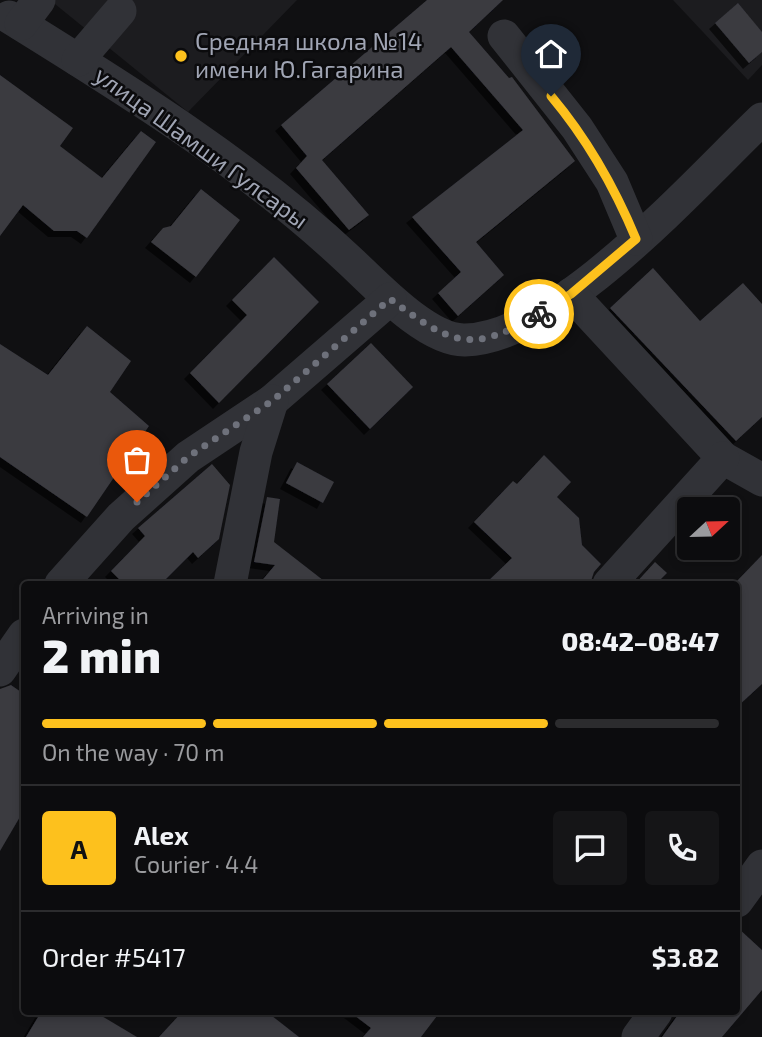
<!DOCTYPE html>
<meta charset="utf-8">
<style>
:root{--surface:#0c0c0e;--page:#151517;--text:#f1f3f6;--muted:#9a9b9e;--line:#2c2c2e;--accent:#fdc11d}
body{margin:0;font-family:"Exo 2",sans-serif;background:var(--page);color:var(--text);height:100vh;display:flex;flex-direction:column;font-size:26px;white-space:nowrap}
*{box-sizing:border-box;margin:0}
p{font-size:23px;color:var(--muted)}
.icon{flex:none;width:38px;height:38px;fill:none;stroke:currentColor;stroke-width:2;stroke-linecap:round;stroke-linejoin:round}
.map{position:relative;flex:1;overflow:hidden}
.sheet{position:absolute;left:21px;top:581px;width:719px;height:434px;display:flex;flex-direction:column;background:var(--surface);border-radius:7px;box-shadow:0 4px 10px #0003,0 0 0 2px var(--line)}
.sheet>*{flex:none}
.needle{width:46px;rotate:68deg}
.tools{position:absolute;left:677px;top:497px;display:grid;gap:14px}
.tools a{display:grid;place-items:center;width:63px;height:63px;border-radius:7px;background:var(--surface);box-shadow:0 4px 10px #0003,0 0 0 2px var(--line);font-size:35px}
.pin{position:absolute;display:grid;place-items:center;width:60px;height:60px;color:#fff;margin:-72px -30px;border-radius:50% 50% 50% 0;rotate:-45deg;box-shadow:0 0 7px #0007}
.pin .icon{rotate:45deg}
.courier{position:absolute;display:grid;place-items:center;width:70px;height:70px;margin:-35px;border:5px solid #fdc11d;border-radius:50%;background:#fff;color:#222;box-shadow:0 2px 9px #0007}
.head em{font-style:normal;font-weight:800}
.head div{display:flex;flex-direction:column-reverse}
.head{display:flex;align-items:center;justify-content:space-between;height:119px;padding:0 21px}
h1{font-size:46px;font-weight:800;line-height:52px}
.bar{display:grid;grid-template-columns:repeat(4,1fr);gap:10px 7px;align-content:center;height:84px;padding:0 21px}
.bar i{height:9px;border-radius:5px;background:var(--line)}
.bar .selected{background:var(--accent)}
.bar p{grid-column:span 4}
.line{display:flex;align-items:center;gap:18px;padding:0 21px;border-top:2px solid var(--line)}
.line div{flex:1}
.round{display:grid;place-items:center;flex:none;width:74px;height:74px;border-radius:7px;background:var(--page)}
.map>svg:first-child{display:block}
</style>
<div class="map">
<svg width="762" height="1037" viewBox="0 0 762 1037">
<defs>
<filter id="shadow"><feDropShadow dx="-6" dy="6" stdDeviation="0" flood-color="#0009"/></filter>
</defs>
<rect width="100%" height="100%" fill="#101012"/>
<g fill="#1c1c1f">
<polygon points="50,0 297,0 188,112"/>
<polygon points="673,0 762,0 762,65 748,80"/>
</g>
<g fill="#3a3a40" filter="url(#shadow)">
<polygon points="427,0 503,0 469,32 509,78 512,77 575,161 476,242 504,275 458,316 438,293 461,272 412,217 523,130 451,47 322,160 369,215 349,230 296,168 307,156 281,125"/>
<polygon points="738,3 762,32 762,52 749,63 715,23"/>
<polygon points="552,49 569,73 562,78 543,55"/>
<polygon points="0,75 73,128 60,146 102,178 141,131 156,142 87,238 77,231 54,231 23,205 0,236"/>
<polygon points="201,189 240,220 196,277 151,242 163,228 171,226"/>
<polygon points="274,257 319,302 219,403 190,373 247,315 232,300"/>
<polygon points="653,268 700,321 743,283 762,304 762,417 736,441 610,308"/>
<polygon points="87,326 131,361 110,392 149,426 87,517 0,457 0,344 48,375"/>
<polygon points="371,343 413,387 370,429 327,384"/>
<polygon points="544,455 571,482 557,497 579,518 582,545 601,564 594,572 590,584 485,584 512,558 474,522 513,481 517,484"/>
<polygon points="297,462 334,482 323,503 286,483"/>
<polygon points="212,464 230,485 219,539 198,558 193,552 161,584 124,584 111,571 145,536 138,528"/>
<polygon points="267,497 280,499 274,542 328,584 259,584 275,565 254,562"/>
<polygon points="762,555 762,684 737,707 737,581"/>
<polygon points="655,562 667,573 656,584 635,584"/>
<polygon points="11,685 24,694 24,810 0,851 0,689"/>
<polygon points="737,927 762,950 762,990 722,1037 662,1037 680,1012 737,1012"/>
<polygon points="41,1012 95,1012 137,1037 26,1037"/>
<polygon points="182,1012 267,1012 299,1037 159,1037"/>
<polygon points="350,1012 440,1012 421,1037 363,1037 371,1028"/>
</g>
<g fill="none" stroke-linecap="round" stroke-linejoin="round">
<g stroke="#313237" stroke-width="33">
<path d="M9,17C127,90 248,165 349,260C375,284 427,341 465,340C558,338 695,183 762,119"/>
<polyline points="21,24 39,0"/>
<polyline points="504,36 577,128 612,182 636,239"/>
<polyline points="78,60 120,11"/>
<polyline points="571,294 723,458 762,480"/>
<polyline points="61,584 121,517 188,457 272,401 390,299"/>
<polyline points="230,584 256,452 272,401"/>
<polyline points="609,584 723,458"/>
<polyline points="0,670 24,635"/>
<polyline points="737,901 762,866"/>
<polyline points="638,1037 656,1012"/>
</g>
</g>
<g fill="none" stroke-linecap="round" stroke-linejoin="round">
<path stroke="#6e717b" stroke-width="7" stroke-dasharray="0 12.6" d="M137,502L188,457L272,401L390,299C451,343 469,356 539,314"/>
<path stroke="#fdc11d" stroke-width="9" d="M539,314L571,294L636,239C614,186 588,140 551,96"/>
</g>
<circle fill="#fdc11d" stroke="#0b0b0d" stroke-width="2.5" cx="181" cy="56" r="7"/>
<g text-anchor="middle" stroke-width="5" stroke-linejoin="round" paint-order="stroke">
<g font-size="24" fill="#a0a5b4" stroke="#0b0b0d" text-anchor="start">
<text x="195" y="50">Средняя школа №14<tspan x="195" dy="28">имени Ю.Гагарина</tspan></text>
</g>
<g font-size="24" fill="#a0a5b4" stroke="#0b0b0d">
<text transform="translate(201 148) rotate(36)" y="8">улица Шамши Гулсары</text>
</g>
</g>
</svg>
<div class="tools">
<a><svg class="needle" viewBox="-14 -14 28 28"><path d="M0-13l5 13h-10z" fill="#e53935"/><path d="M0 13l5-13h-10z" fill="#9a9b9e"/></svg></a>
</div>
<div class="pin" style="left:137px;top:502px;background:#ea580c"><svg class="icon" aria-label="bag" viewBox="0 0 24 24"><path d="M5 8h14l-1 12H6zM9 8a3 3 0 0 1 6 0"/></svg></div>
<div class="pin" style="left:551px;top:96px;background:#1f2937"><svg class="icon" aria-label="home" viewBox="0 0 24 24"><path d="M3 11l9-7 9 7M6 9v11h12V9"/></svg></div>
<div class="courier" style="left:539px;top:314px"><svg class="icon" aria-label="bike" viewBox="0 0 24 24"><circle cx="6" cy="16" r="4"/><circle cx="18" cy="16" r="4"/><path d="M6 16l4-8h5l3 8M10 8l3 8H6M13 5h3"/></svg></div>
<section class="sheet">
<div class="head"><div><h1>2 min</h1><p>Arriving in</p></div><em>08:42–08:47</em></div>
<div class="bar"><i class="selected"></i><i class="selected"></i><i class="selected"></i><i></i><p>On the way · 70 m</p></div>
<div class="line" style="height:126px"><b class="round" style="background:var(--accent);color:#111">A</b><div><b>Alex</b><p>Courier · 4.4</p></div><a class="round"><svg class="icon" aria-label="chat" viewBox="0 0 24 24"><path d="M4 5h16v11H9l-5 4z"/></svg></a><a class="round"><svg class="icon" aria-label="phone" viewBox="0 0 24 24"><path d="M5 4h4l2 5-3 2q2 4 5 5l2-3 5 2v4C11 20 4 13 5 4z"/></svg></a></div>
<div class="line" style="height:91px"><div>Order #5417</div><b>$3.82</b></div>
</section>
</div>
